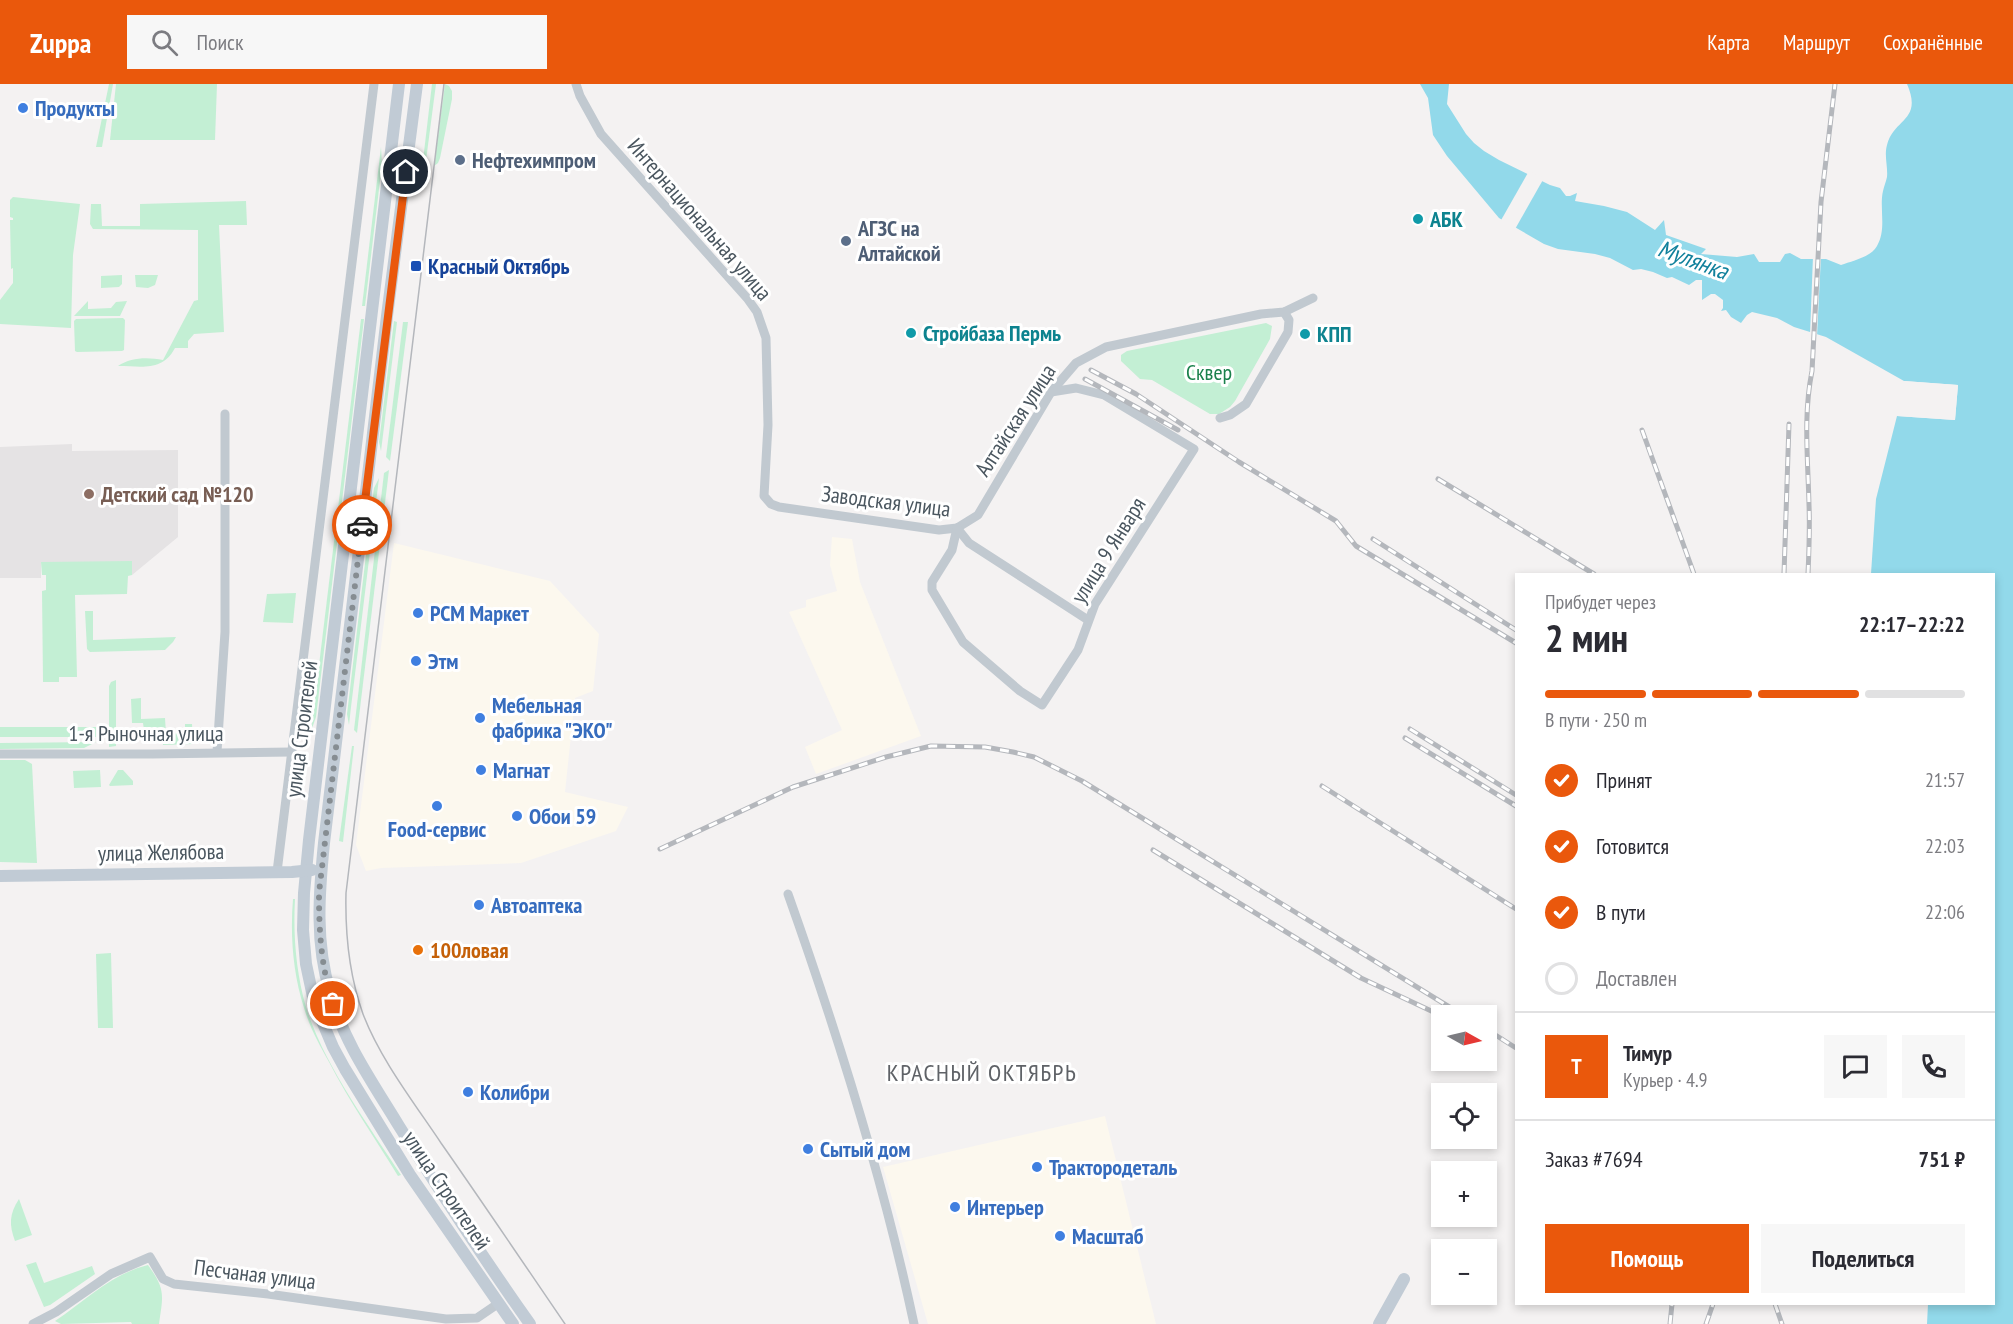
<!DOCTYPE html>
<html lang="ru">
<meta charset="utf-8">
<style>
:root{--surface:#fff;--page:#f7f7f7;--text:#2b2b33;--muted:#7c7c81;--line:#e1e1e2;--accent:#ea580c}
body{margin:0;font-family:"PT Sans Narrow",sans-serif;background:var(--page);color:var(--text);height:100vh;display:flex;flex-direction:column;font-size:22px;white-space:nowrap}
*{box-sizing:border-box;margin:0}
p{font-size:20px;color:var(--muted)}
.icon{flex:none;width:33px;height:33px;fill:none;stroke:currentColor;stroke-width:2;stroke-linecap:round;stroke-linejoin:round}
.map{position:relative;flex:1;overflow:hidden}
.panel{position:absolute;left:1515px;top:489px;width:480px;height:732px;display:flex;flex-direction:column;background:var(--surface);border-radius:0px;box-shadow:0 3px 9px #0003}
.panel>*{flex:none}
.needle{width:39px;rotate:98deg}
.buttons{position:absolute;left:1431px;top:921px;display:grid;gap:12px}
.buttons a{display:grid;place-items:center;width:66px;height:66px;border-radius:0px;background:var(--surface);box-shadow:0 3px 9px #0003;font-size:30px}
.pin{position:absolute;display:grid;place-items:center;width:51px;height:51px;color:#fff;margin:-26px;border:3px solid #fff;border-radius:50%;box-shadow:0 2px 6px #0007}
.courier{position:absolute;display:grid;place-items:center;width:60px;height:60px;margin:-30px;border:4px solid #ea580c;border-radius:50%;background:#fff;color:#222;box-shadow:0 2px 8px #0007}
.summary em{font-style:normal;font-weight:700}
.summary div{display:flex;flex-direction:column-reverse}
.summary{display:flex;align-items:center;justify-content:space-between;height:102px;padding:0 30px}
h1{font-size:39px;font-weight:700;line-height:45px}
.bar{display:grid;grid-template-columns:repeat(4,1fr);gap:9px 6px;align-content:center;height:72px;padding:0 30px}
.bar i{height:8px;border-radius:4px;background:var(--line)}
.bar .active{background:var(--accent)}
.bar p{grid-column:span 4}
.line{display:flex;align-items:center;gap:15px;padding:0 30px;border-top:2px solid var(--line)}
.line div{flex:1}
.round{display:grid;place-items:center;flex:none;width:63px;height:63px;border-radius:0px;background:var(--page)}
ol{padding:0 30px;list-style:none}
li{display:flex;align-items:center;gap:18px;height:66px}
li p{margin-inline-start:auto}
li .icon{padding:6px;border-radius:50%;background:var(--accent);color:#fff;stroke-width:4}
li:last-child{color:var(--muted)}
li i{width:33px;height:33px;border:3px solid var(--line);border-radius:50%}
.button{display:flex;gap:12px;margin-top:auto;padding:12px 30px}
.button a{flex:1;height:69px;border-radius:0px;background:var(--accent);color:#fff;font-size:24px;font-weight:700;line-height:69px;text-align:center}
.button a+a{background:var(--page);color:var(--text)}
header{display:flex;align-items:center;gap:36px;box-sizing:border-box;height:84px;padding:0 30px;background:var(--accent);color:#fff}
header strong{font-size:28px}
nav{display:flex;gap:33px;margin-inline-start:auto;font-size:21px}
.search{width:420px;height:54px;background:var(--page);display:flex;align-items:center;gap:15px;box-sizing:border-box;padding:0 21px;border-radius:0px;color:var(--muted);font-size:22px}
.map>svg:first-child{display:block}
</style>
<header>
<strong>Zuppa</strong>
<div class="search"><svg class="icon" aria-label="search" viewBox="0 0 24 24"><circle cx="10" cy="10" r="6"/><path d="M15 15l6 6"/></svg>Поиск</div>
<nav><a>Карта</a><a>Маршрут</a><a>Сохранённые</a></nav>
</header>
<div class="map">
<svg width="2013" height="1240" viewBox="0 0 2013 1240">
<rect width="100%" height="100%" fill="#f4f2f2"/>
<g fill="#fcf8ee">
<polygon points="832,453 852,455 860,498 921,652 816,690 805,663 842,646 789,528 806,523 806,516 837,507 830,481"/>
<polygon points="394,459 550,497 599,550 593,607 575,614 565,708 628,723 616,747 521,779 381,784 366,787 356,761"/>
<polygon points="1105,1032 1156,1240 928,1240 883,1083"/>
</g>
<polygon fill="#e5e3e4" points="72,360 72,367 178,366 178,453 132,491 132,478 41,478 41,494 0,494 0,363"/>
<g fill="#c3efd4">
<polygon points="109,0 113,0 102,63 96,63"/>
<polygon points="116,0 217,0 215,56 110,56"/>
<polygon points="432,0 436,0 425,84 422,85"/>
<polygon points="445,0 449,2 452,7 452,15 440,74 438,79 434,82"/>
<polygon points="381,63 382,80 365,222 362,222"/>
<polygon points="13,113 80,120 73,171 71,244 0,240 0,216 13,199 13,184 11,185 10,136 13,136 13,134 10,133 10,116"/>
<path d="M246,117L247,141H219L224,248L194,250L188,257V264H175C162,288 142,282 118,282C131,273 148,273 163,276L194,217L198,216V146L93,145L90,140L91,120H101L102,142H140V120Z"/>
<polygon points="122,191 122,200 119,203 101,204 101,192"/>
<polygon points="135,191 158,191 155,201 148,204 136,203"/>
<polygon points="88,217 88,225 111,224 116,218 127,217 120,232 74,232"/>
<polygon points="123,234 125,236 124,266 122,267 77,268 75,267 74,237 76,235"/>
<polygon points="361,235 364,235 316,633 311,647"/>
<polygon points="394,237 397,238 381,367 379,358"/>
<polygon points="403,238 408,238 390,377 386,373"/>
<polygon points="1266,239 1272,242 1270,255 1235,317 1230,323 1219,330 1210,330 1152,296 1140,295 1121,277 1121,271 1127,267"/>
<polygon points="389,386 357,649 354,646 384,389"/>
<polygon points="379,394 351,623 349,641 347,630 374,404"/>
<polygon points="132,477 132,491 128,492 127,510 75,511 77,593 59,593 59,598 43,598 42,507 46,506 46,491 42,491 41,478"/>
<polygon points="296,509 293,539 263,538 267,510"/>
<polygon points="85,527 93,527 93,556 176,553 173,558 165,566 90,568 87,565"/>
<polygon points="116,596 116,662 109,663 109,602 111,598"/>
<polygon points="141,614 141,635 165,634 166,650 185,649 185,640 192,640 193,660 163,661 162,646 144,646 143,639 132,639 131,615"/>
<rect x="0" y="643" width="96" height="10"/>
<polygon points="96,658 84,664 0,665 0,659"/>
<polygon points="352,662 354,662 343,758 339,757"/>
<polygon points="0,676 25,676 32,680 37,779 0,778"/>
<polygon points="100,686 101,703 74,704 73,687"/>
<polygon points="118,686 123,686 133,697 133,701 110,702 109,701"/>
<path d="M293,815H295C293,851 296,888 306,923C323,979 369,1042 401,1091L398,1092C375,1054 349,1017 329,978C319,960 310,944 304,924C293,889 290,852 293,815Z"/>
<polygon points="111,869 113,944 98,944 96,870"/>
<path d="M19,1115L32,1151L15,1157C9,1141 9,1130 19,1115Z"/>
<polygon points="36,1178 44,1199 92,1182 95,1190 50,1221 44,1223 26,1181"/>
<path d="M148,1181C166,1206 163,1211 159,1240H132L131,1238L61,1240L55,1237C85,1217 111,1190 148,1181Z"/>
</g>
<path fill="#92d9ea" d="M1420,0H1449L1447,20L1466,50L1474,59L1484,67L1499,76L1550,101L1560,104L1566,112H1570L1577,109L1575,117L1604,122L1627,128L1655,146L1664,136L1666,151L1706,165L1701,170L1737,173L1754,170L1759,178H1780L1785,170L1790,169L1801,175H1826L1841,181C1852,177 1871,173 1877,162C1887,145 1879,124 1883,107C1884,102 1886,98 1887,93C1888,82 1884,72 1887,61C1894,34 1923,37 1907,0H2013V1240H1927L1928,1220H1994V490H1871L1876,415L1897,332L1955,336L1958,301L1904,297L1826,253L1794,243L1777,234L1752,228L1747,231L1741,239L1731,233L1726,226L1721,227L1723,224V216L1715,210H1711L1702,216V196H1696L1689,201L1672,193L1667,194L1653,188L1641,185L1633,186L1610,174L1595,170L1558,165L1544,160L1499,134L1447,72L1433,51L1428,14Z"/>
<g fill="#f4f2f2">
<polygon points="1529,87 1544,94 1514,147 1500,138"/>
<polygon points="1813,172 1821,172 1817,252 1810,251"/>
<polygon points="1904,297 1958,301 1955,336 1897,332 1897,330 1952,333 1954,304 1903,300"/>
</g>
<g fill="none" stroke-linecap="round" stroke-linejoin="round">
<g stroke="#c1c9d0" stroke-width="9">
<polyline points="576,0 580,12 601,50 747,214 757,228 766,254 768,341 764,412 771,420 779,423 939,446 957,444 978,431 1051,308 1076,279 1106,263 1261,230 1284,228 1313,214"/>
<polyline points="1220,334 1230,331 1246,320 1288,248 1289,236 1284,228"/>
<polyline points="957,444 952,466 932,498 932,506 963,558 1020,607 1042,621 1078,566 1095,520 1194,365 1104,311 1076,304 1051,308"/>
<polyline points="957,444 969,459 1088,536"/>
<polyline points="217,668 225,548 225,330"/>
<polyline points="0,670 152,670 292,668"/>
<polyline points="277,788 374,0"/>
<path d="M788,810C838,951 883,1094 914,1240"/>
<polyline points="33,1240 56,1228 111,1190 150,1173 163,1195 174,1200 268,1210 446,1235 477,1234 499,1219"/>
</g>
<g stroke="#c1cbd5" stroke-width="12">
<polyline points="399,0 309,756 304,809 303,846 306,880 313,913 322,937 333,963 345,985 410,1091 513,1240"/>
<path d="M417,0L387,232L324,759C319,809 315,859 330,908C343,957 373,999 399,1042C441,1109 484,1175 530,1240"/>
<polyline points="0,792 292,788 312,786"/>
<polyline points="1379,1240 1404,1195"/>
</g>
<path stroke="#b4b7bc" stroke-width="1.5" d="M444,0L346,809C345,851 349,891 363,930C380,975 415,1020 441,1059C483,1119 524,1180 565,1240"/>
<g stroke="#b4b7bc" stroke-width="5">
<g id="rail">
<polyline points="1091,286 1136,310 1239,378 1336,437 1356,462 1516,559"/>
<polyline points="1085,295 1178,346"/>
<polyline points="1642,346 1694,490"/>
<polyline points="1438,395 1594,490"/>
<polyline points="1373,455 1516,546"/>
<polyline points="1784,490 1789,340"/>
<path d="M1808,490C1809,467 1810,444 1809,421C1808,375 1803,332 1812,287L1821,118L1835,0"/>
<polyline points="1410,645 1516,711"/>
<polyline points="1405,654 1516,722"/>
<polyline points="1322,702 1516,825"/>
<polyline points="660,765 793,703 886,673 931,662 985,663 1013,668 1034,673 1082,697 1464,932"/>
<polyline points="1153,766 1361,894 1442,932"/>
<polyline points="1486,945 1516,964"/>
<polyline points="1775,1220 1782,1240"/>
<polyline points="1670,1240 1672,1220"/>
<polyline points="1706,1240 1713,1220"/>
</g>
</g>
<use href="#rail" stroke="#fff" stroke-width="3" stroke-dasharray="9" stroke-linecap="butt"/>
</g>
<g fill="none" stroke-linecap="round" stroke-linejoin="round">
<path stroke="#868d92" stroke-width="6" stroke-dasharray="0 10.8" d="M333,920C321,883 319,847 319,809L362,441"/>
<polyline stroke="#ea580c" stroke-width="8" points="362,441 406,88"/>
</g>
<g fill="#3f7fe0" stroke="#fff" stroke-width="2">
<circle cx="23" cy="24" r="6"/>
<circle cx="418" cy="529" r="6"/>
<circle cx="416" cy="577" r="6"/>
<circle cx="480" cy="634" r="6"/>
<circle cx="481" cy="686" r="6"/>
<circle cx="437" cy="722" r="6"/>
<circle cx="517" cy="732" r="6"/>
<circle cx="479" cy="821" r="6"/>
<circle cx="468" cy="1008" r="6"/>
<circle cx="808" cy="1065" r="6"/>
<circle cx="1037" cy="1083" r="6"/>
<circle cx="955" cy="1123" r="6"/>
<circle cx="1060" cy="1152" r="6"/>
</g>
<g fill="#5c6f8a" stroke="#fff" stroke-width="2">
<circle cx="460" cy="76" r="6"/>
<circle cx="846" cy="157" r="6"/>
</g>
<g fill="#0f9aa8" stroke="#fff" stroke-width="2">
<circle cx="1418" cy="135" r="6"/>
<circle cx="911" cy="249" r="6"/>
<circle cx="1305" cy="250" r="6"/>
</g>
<rect fill="#1a4fb4" stroke="#fff" stroke-width="2" x="410" y="176" width="12" height="12" rx="3"/>
<circle fill="#8d6e63" stroke="#fff" stroke-width="2" cx="89" cy="410" r="6"/>
<circle fill="#e8710a" stroke="#fff" stroke-width="2" cx="418" cy="866" r="6"/>
<g text-anchor="middle" stroke-width="6" stroke-linejoin="round" paint-order="stroke">
<g font-size="22" font-weight="bold" fill="#366cbe" stroke="#fff" text-anchor="start">
<text x="35" y="32">Продукты</text>
<text x="430" y="537">РСМ Маркет</text>
<text x="428" y="585">Этм</text>
<text x="492" y="629">Мебельная<tspan x="492" dy="25">фабрика "ЭКО"</tspan></text>
<text x="493" y="694">Магнат</text>
<text x="529" y="740">Обои 59</text>
<text x="437" y="753" text-anchor="middle">Food-сервис</text>
<text x="491" y="829">Автоаптека</text>
<text x="480" y="1016">Колибри</text>
<text x="820" y="1073">Сытый дом</text>
<text x="1049" y="1091">Трактородеталь</text>
<text x="967" y="1131">Интерьер</text>
<text x="1072" y="1160">Масштаб</text>
</g>
<g font-size="22" font-weight="bold" fill="#4e5e75" stroke="#fff" text-anchor="start">
<text x="472" y="84">Нефтехимпром</text>
<text x="858" y="152">АГЗС на<tspan x="858" dy="25">Алтайской</tspan></text>
</g>
<g font-size="22" fill="#4a565f" stroke="#fff">
<text transform="translate(700 135) rotate(49)" y="8">Интернациональная улица</text>
<text transform="translate(1015 336) rotate(-57)" y="8">Алтайская улица</text>
<text transform="translate(886 417) rotate(7)" y="8">Заводская улица</text>
<text transform="translate(1108 466) rotate(-58)" y="8">улица 9 Января</text>
<text transform="translate(301 645) rotate(-83)" y="8">улица Строителей</text>
<text x="146" y="657">1-я Рыночная улица</text>
<text transform="translate(161 768) rotate(-1)" y="8">улица Желябова</text>
<text transform="translate(447 1106) rotate(56)" y="8">улица Строителей</text>
<text transform="translate(255 1190) rotate(7)" y="8">Песчаная улица</text>
</g>
<g font-size="22" font-weight="bold" fill="#0d838f" stroke="#fff" text-anchor="start">
<text x="1430" y="143">АБК</text>
<text x="923" y="257">Стройбаза Пермь</text>
<text x="1317" y="258">КПП</text>
</g>
<g font-size="22" font-weight="bold" fill="#164399" stroke="#fff" text-anchor="start">
<text x="428" y="190">Красный Октябрь</text>
</g>
<g font-size="22" fill="#1b814c" stroke="#fff">
<text x="1209" y="296">Сквер</text>
</g>
<g font-size="22" font-weight="bold" fill="#785e54" stroke="#fff" text-anchor="start">
<text x="101" y="418">Детский сад №120</text>
</g>
<g font-size="22" font-weight="bold" fill="#c56008" stroke="#fff" text-anchor="start">
<text x="430" y="874">100ловая</text>
</g>
<g font-size="24" font-style="italic" fill="#11819c" stroke="#fff">
<text transform="translate(1693 176) rotate(20)" y="8">Мулянка</text>
</g>
<g font-size="24" letter-spacing="1.5" fill="#5f6267" stroke="#fff">
<text x="982" y="997">КРАСНЫЙ ОКТЯБРЬ</text>
</g>
</g>
</svg>
<div class="buttons">
<a><svg class="needle" viewBox="-14 -14 28 28"><path d="M0-13l5 13h-10z" fill="#e53935"/><path d="M0 13l5-13h-10z" fill="#7c7c81"/></svg></a>
<a><svg class="icon" aria-label="locate" viewBox="0 0 24 24"><circle cx="12" cy="12" r="6"/><path d="M12 2v4M12 18v4M2 12h4M18 12h4"/></svg></a>
<a>+</a>
<a>−</a>
</div>
<div class="pin" style="left:333px;top:920px;background:#ea580c"><svg class="icon" aria-label="bag" viewBox="0 0 24 24"><path d="M5 8h14l-1 12H6zM9 8a3 3 0 0 1 6 0"/></svg></div>
<div class="pin" style="left:406px;top:88px;background:#1f2937"><svg class="icon" aria-label="home" viewBox="0 0 24 24"><path d="M3 11l9-7 9 7M6 9v11h12V9"/></svg></div>
<div class="courier" style="left:362px;top:441px"><svg class="icon" aria-label="car" viewBox="0 0 24 24"><path d="M5 17H2v-5l4-1 3-4h7l3 4 3 1v5h-3M9 17h6M6 11h13"/><circle cx="7" cy="17" r="2"/><circle cx="17" cy="17" r="2"/></svg></div>
<section class="panel">
<div class="summary"><div><h1>2 мин</h1><p>Прибудет через</p></div><em>22:17–22:22</em></div>
<div class="bar"><i class="active"></i><i class="active"></i><i class="active"></i><i></i><p>В пути · 250 m</p></div>
<ol>
<li><svg class="icon" aria-label="check" viewBox="0 0 24 24"><path d="M5 12l5 5 9-10"/></svg>Принят<p>21:57</p></li>
<li><svg class="icon" aria-label="check" viewBox="0 0 24 24"><path d="M5 12l5 5 9-10"/></svg>Готовится<p>22:03</p></li>
<li><svg class="icon" aria-label="check" viewBox="0 0 24 24"><path d="M5 12l5 5 9-10"/></svg>В пути<p>22:06</p></li>
<li><i></i>Доставлен</li>
</ol>
<div class="line" style="height:108px"><b class="round" style="background:var(--accent);color:#fff">Т</b><div><b>Тимур</b><p>Курьер · 4.9</p></div><a class="round"><svg class="icon" aria-label="chat" viewBox="0 0 24 24"><path d="M4 5h16v11H9l-5 4z"/></svg></a><a class="round"><svg class="icon" aria-label="phone" viewBox="0 0 24 24"><path d="M5 4h4l2 5-3 2q2 4 5 5l2-3 5 2v4C11 20 4 13 5 4z"/></svg></a></div>
<div class="line" style="height:78px"><div>Заказ #7694</div><b>751 ₽</b></div>
<div class="button"><a>Помощь</a><a>Поделиться</a></div>
</section>
</div>
